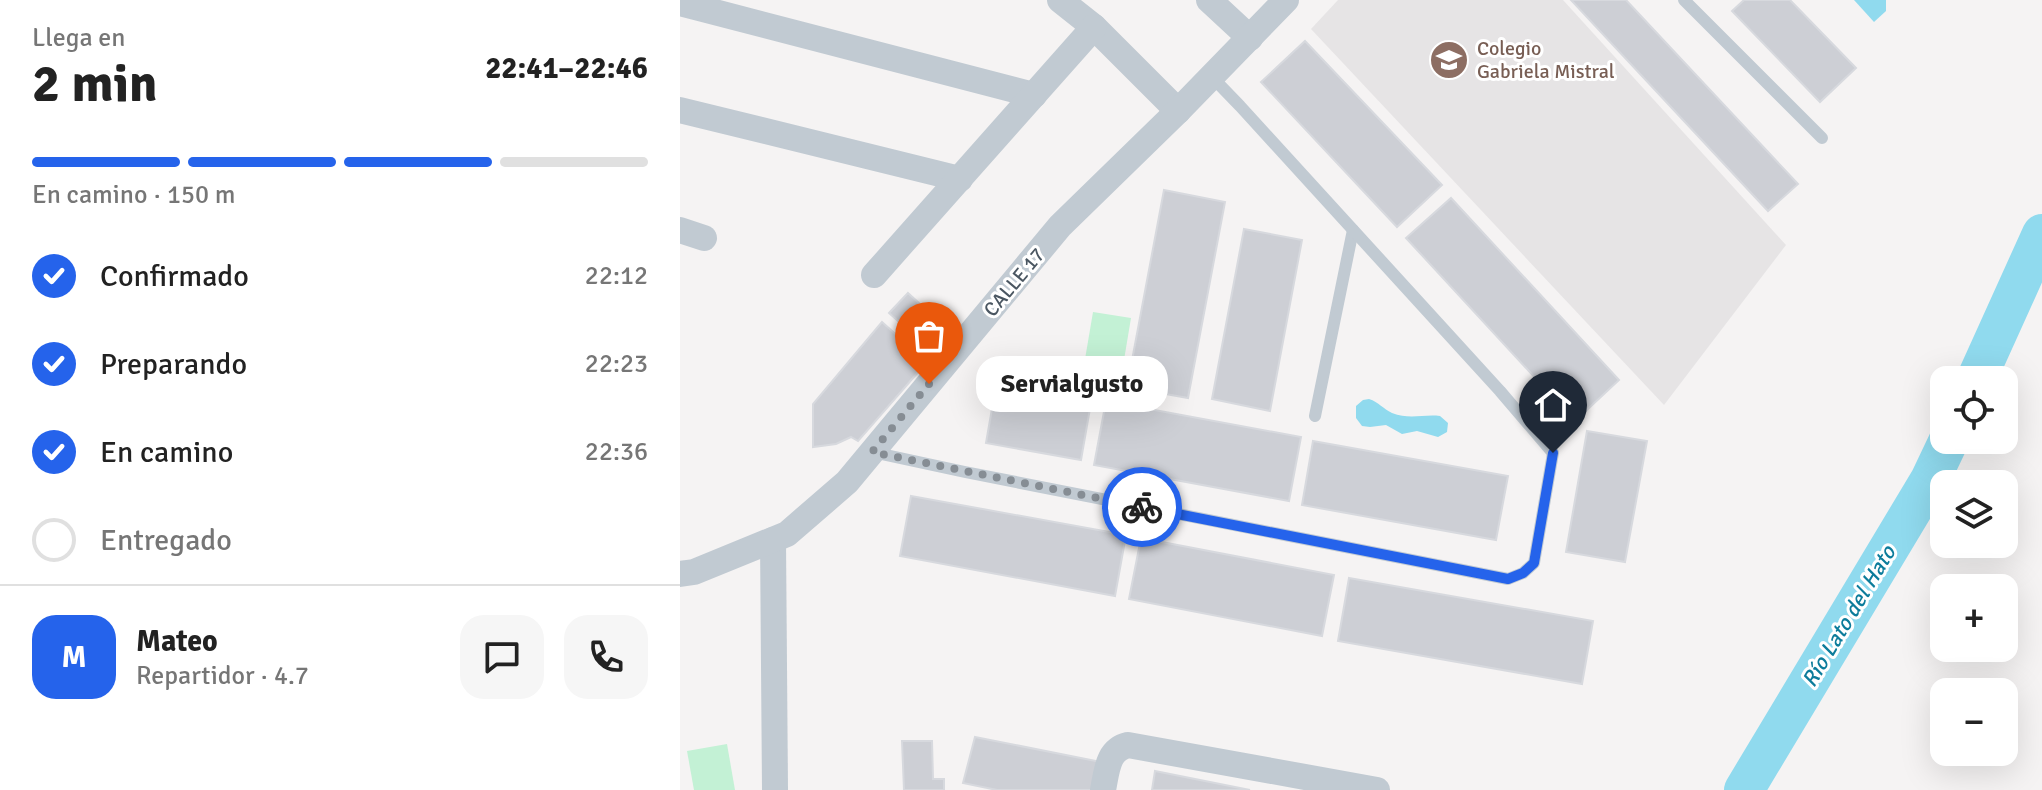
<!DOCTYPE html>
<html lang="es">
<meta charset="utf-8">
<style>
:root{--surface:#fff;--page:#f6f6f6;--text:#222;--muted:#767676;--line:#e0e0e0;--accent:#2563eb}
body{margin:0;font-family:Signika,sans-serif;background:var(--page);color:var(--text);height:100vh;display:flex;flex-direction:column;font-size:30px;white-space:nowrap}
*{box-sizing:border-box;margin:0}
p{font-size:26px;color:var(--muted)}
.icon{flex:none;width:44px;height:44px;fill:none;stroke:currentColor;stroke-width:2;stroke-linecap:round;stroke-linejoin:round}
.map{position:relative;flex:1;overflow:hidden}
.panel{display:flex;flex-direction:column;background:var(--surface);width:680px}
.panel>*{flex:none}
.fabs{position:absolute;left:1250px;top:366px;display:grid;gap:16px}
.fabs a{display:grid;place-items:center;width:88px;height:88px;border-radius:16px;background:var(--surface);box-shadow:0 8px 32px #0002;font-size:40px}
.pin{position:absolute;display:grid;place-items:center;width:68px;height:68px;color:#fff;margin:-82px -34px;border-radius:50% 50% 50% 0;rotate:-45deg;box-shadow:0 0 8px #0007}
.pin .icon{rotate:45deg}
.courier{position:absolute;display:grid;place-items:center;width:80px;height:80px;margin:-40px;border:6px solid #2563eb;border-radius:50%;background:#fff;color:#222;box-shadow:0 2px 10px #0007}
.bubble{position:absolute;height:56px;border-radius:24px;background:var(--surface);box-shadow:0 8px 32px #0002;font-size:26px;font-weight:700;line-height:56px;text-align:center}
.overview em{font-style:normal;font-weight:700}
.overview div{display:flex;flex-direction:column-reverse}
.overview{display:flex;align-items:center;justify-content:space-between;height:136px;padding:0 32px}
h1{font-size:52px;font-weight:700;line-height:60px}
.bar{display:grid;grid-template-columns:repeat(4,1fr);gap:12px 8px;align-content:center;height:96px;padding:0 32px}
.bar i{height:10px;border-radius:6px;background:var(--line)}
.bar .selected{background:var(--accent)}
.bar p{grid-column:span 4}
.line{display:flex;align-items:center;gap:20px;padding:0 32px;border-top:2px solid var(--line)}
.line div{flex:1}
.round{display:grid;place-items:center;flex:none;width:84px;height:84px;border-radius:24px;background:var(--page)}
ol{padding:0 32px;list-style:none}
li{display:flex;align-items:center;gap:24px;height:88px}
li p{margin-inline-start:auto}
li .icon{padding:8px;border-radius:50%;background:var(--accent);color:#fff;stroke-width:4}
li:last-child{color:var(--muted)}
li i{width:44px;height:44px;border:4px solid var(--line);border-radius:50%}
main{display:flex;flex:1;min-height:0}
.map>svg:first-child{display:block}
</style>
<main>
<section class="panel">
<div class="overview"><div><h1>2 min</h1><p>Llega en</p></div><em>22:41–22:46</em></div>
<div class="bar"><i class="selected"></i><i class="selected"></i><i class="selected"></i><i></i><p>En camino · 150 m</p></div>
<ol>
<li><svg class="icon" aria-label="check" viewBox="0 0 24 24"><path d="M5 12l5 5 9-10"/></svg>Confirmado<p>22:12</p></li>
<li><svg class="icon" aria-label="check" viewBox="0 0 24 24"><path d="M5 12l5 5 9-10"/></svg>Preparando<p>22:23</p></li>
<li><svg class="icon" aria-label="check" viewBox="0 0 24 24"><path d="M5 12l5 5 9-10"/></svg>En camino<p>22:36</p></li>
<li><i></i>Entregado</li>
</ol>
<div class="line" style="height:144px"><b class="round" style="background:var(--accent);color:#fff">M</b><div><b>Mateo</b><p>Repartidor · 4.7</p></div><a class="round"><svg class="icon" aria-label="chat" viewBox="0 0 24 24"><path d="M4 5h16v11H9l-5 4z"/></svg></a><a class="round"><svg class="icon" aria-label="phone" viewBox="0 0 24 24"><path d="M5 4h4l2 5-3 2q2 4 5 5l2-3 5 2v4C11 20 4 13 5 4z"/></svg></a></div>
</section>
<div class="map">
<svg width="1362" height="790" viewBox="0 0 1362 790">
<rect width="100%" height="100%" fill="#f5f3f3"/>
<polygon fill="#e6e4e5" points="658,0 883,0 1106,245 984,405 631,29"/>
<g fill="#c3f1d5">
<polygon points="413,312 451,318 441,378 403,371"/>
<polygon points="47,744 55,790 14,790 7,751"/>
</g>
<g fill="#90daee">
<polygon points="1174,0 1206,0 1206,11 1194,22"/>
<path d="M689,399C699,402 703,409 712,413C730,420 743,414 760,416L768,423L767,432L758,437L737,431L722,434L706,425L690,427L682,426L676,418V406L683,400Z"/>
</g>
<g fill="none" stroke-linecap="round" stroke-linejoin="round">
<g stroke="#90daee" stroke-width="40">
<polyline points="1296,380 1362,234"/>
<polyline points="1064,790 1250,480 1269,440"/>
</g>
</g>
<g fill="#cdcfd5" stroke="#d7d9de" stroke-width="2">
<polygon points="891,0 946,0 1118,184 1088,211"/>
<polygon points="1064,0 1110,0 1176,68 1140,102 1052,11"/>
<polygon points="625,41 762,185 717,227 581,82"/>
<polygon points="484,190 545,202 508,398 447,387"/>
<polygon points="771,198 939,380 895,421 726,238"/>
<polygon points="564,229 622,240 590,411 532,399"/>
<polygon points="228,293 273,334 255,354 209,313"/>
<polygon points="202,322 247,362 178,441 171,437 156,444 133,447 133,404"/>
<polygon points="317,380 412,397 401,460 306,443"/>
<polygon points="426,401 621,437 609,501 414,465"/>
<polygon points="907,431 967,441 945,562 886,552"/>
<polygon points="633,441 828,476 816,540 622,505"/>
<polygon points="231,496 446,535 435,596 220,556"/>
<polygon points="461,538 654,575 642,636 449,599"/>
<polygon points="669,578 913,621 902,684 658,641"/>
<polygon points="295,737 421,762 414,790 317,790 283,783"/>
<polygon points="222,741 252,741 253,779 264,779 264,790 224,790"/>
<polygon points="475,771 570,790 472,790"/>
</g>
<g fill="none" stroke-linecap="round" stroke-linejoin="round">
<g stroke="#c1cad2" stroke-width="12">
<polyline points="1004,0 1142,138"/>
<polyline points="635,416 673,230"/>
<polyline points="192,452 285,472 828,579 843,573 854,563 873,453 820,391 560,106 532,77"/>
</g>
<g stroke="#c1cad2" stroke-width="26">
<polyline points="380,0 414,27 498,111"/>
<polyline points="529,0 570,38"/>
<polyline points="0,3 354,95"/>
<polyline points="0,110 280,179"/>
<polyline points="0,230 24,238"/>
<polyline points="194,275 414,27"/>
<polyline points="93,540 95,790"/>
<polyline points="0,574 14,572 107,534 167,482 380,226 498,111 606,0"/>
<path d="M423,790C427,771 427,750 448,745L697,790"/>
</g>
</g>
<g fill="none" stroke-linecap="round" stroke-linejoin="round">
<polyline stroke="#868d94" stroke-width="8" stroke-dasharray="0 14.4" points="249,384 192,452 462,507"/>
<polyline stroke="#2563eb" stroke-width="10" points="462,507 828,579 843,573 854,563 873,453"/>
</g>
<defs>
<g id="school-disc" transform="scale(2)"><circle r="9.5" fill="#8d6e63" stroke="#fff"/><path d="M0-5L7-2L0 1L-7-2ZM-4 1L0 2.5L4 1V4Q0 6-4 4Z" fill="#fff"/></g>
</defs>
<g fill-rule="evenodd">
<use href="#school-disc" x="769" y="60"/>
</g>
<g text-anchor="middle" stroke-width="6" stroke-linejoin="round" paint-order="stroke">
<g font-size="20" fill="#785e54" stroke="#fff" text-anchor="start">
<text x="797" y="55">Colegio<tspan x="797" dy="23">Gabriela Mistral</tspan></text>
</g>
<g font-size="20" fill="#4a5661" stroke="#fff">
<text transform="translate(334 282) rotate(-50)" y="7">CALLE 17</text>
</g>
<g font-size="22" font-style="italic" fill="#0c7c9b" stroke="#fff">
<text transform="translate(1168 616) rotate(-59)" y="8">Río Lato del Hato</text>
</g>
</g>
</svg>
<div class="fabs">
<a><svg class="icon" aria-label="locate" viewBox="0 0 24 24"><circle cx="12" cy="12" r="6"/><path d="M12 2v4M12 18v4M2 12h4M18 12h4"/></svg></a>
<a><svg class="icon" aria-label="layers" viewBox="0 0 24 24"><path d="M12 4l9 5-9 5-9-5zM3 14l9 5 9-5"/></svg></a>
<a>+</a>
<a>−</a>
</div>
<div class="pin" style="left:249px;top:384px;background:#ea580c"><svg class="icon" aria-label="bag" viewBox="0 0 24 24"><path d="M5 8h14l-1 12H6zM9 8a3 3 0 0 1 6 0"/></svg></div>
<div class="pin" style="left:873px;top:453px;background:#1f2937"><svg class="icon" aria-label="home" viewBox="0 0 24 24"><path d="M3 11l9-7 9 7M6 9v11h12V9"/></svg></div>
<div class="courier" style="left:462px;top:507px"><svg class="icon" aria-label="bike" viewBox="0 0 24 24"><circle cx="6" cy="16" r="4"/><circle cx="18" cy="16" r="4"/><path d="M6 16l4-8h5l3 8M10 8l3 8H6M13 5h3"/></svg></div>
<div class="bubble" style="left:296px;top:356px;width:192px">Servialgusto</div>
</div>
</main>
